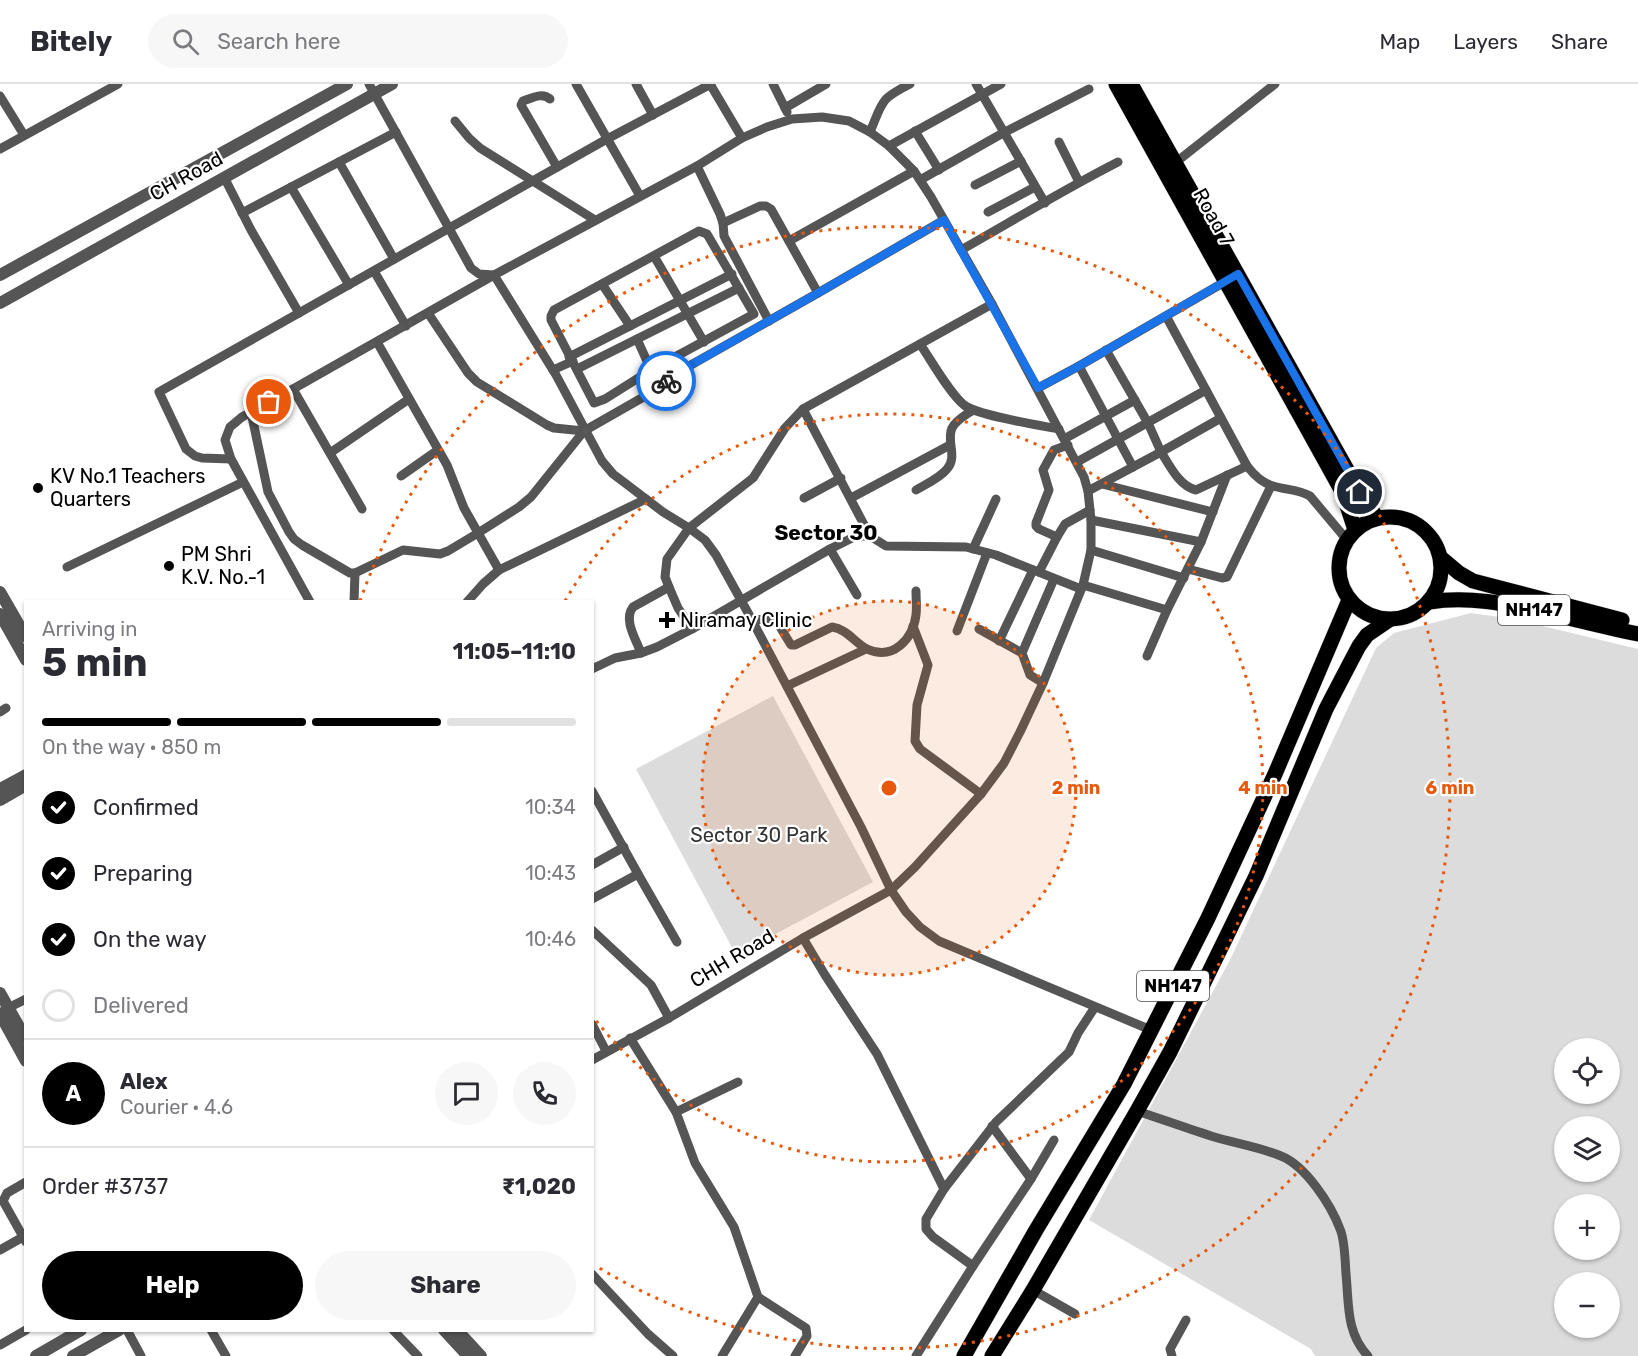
<!DOCTYPE html>
<meta charset="utf-8">
<style>
:root{--surface:#fff;--page:#f7f7f7;--text:#2b2b33;--muted:#7c7c81;--line:#e1e1e2;--accent:#000}
body{margin:0;font-family:Rubik,sans-serif;background:var(--page);color:var(--text);height:100vh;display:flex;flex-direction:column;font-size:22px;white-space:nowrap}
*{box-sizing:border-box;margin:0}
p{font-size:20px;color:var(--muted)}
.icon{flex:none;width:33px;height:33px;fill:none;stroke:currentColor;stroke-width:2;stroke-linecap:round;stroke-linejoin:round}
.map{position:relative;flex:1;overflow:hidden}
.sheet{position:absolute;left:24px;top:516px;width:570px;height:732px;display:flex;flex-direction:column;background:var(--surface);border-radius:0px;box-shadow:0 2px 4px #0004}
.sheet>*{flex:none}
.fabs{position:absolute;left:1554px;top:954px;display:grid;gap:12px}
.fabs a{display:grid;place-items:center;width:66px;height:66px;border-radius:50%;background:var(--surface);box-shadow:0 2px 4px #0004;font-size:30px}
.pin{position:absolute;display:grid;place-items:center;width:51px;height:51px;color:#fff;margin:-26px;border:3px solid #fff;border-radius:50%;box-shadow:0 2px 6px #0007}
.courier{position:absolute;display:grid;place-items:center;width:60px;height:60px;margin:-30px;border:4px solid #1a73e8;border-radius:50%;background:#fff;color:#222;box-shadow:0 2px 8px #0007}
.headline em{font-style:normal;font-weight:700}
.headline div{display:flex;flex-direction:column-reverse}
.headline{display:flex;align-items:center;justify-content:space-between;height:102px;padding:0 18px}
h1{font-size:39px;font-weight:700;line-height:45px}
.bar{display:grid;grid-template-columns:repeat(4,1fr);gap:9px 6px;align-content:center;height:72px;padding:0 18px}
.bar i{height:8px;border-radius:4px;background:var(--line)}
.bar .selected{background:var(--accent)}
.bar p{grid-column:span 4}
.line{display:flex;align-items:center;gap:15px;padding:0 18px;border-top:2px solid var(--line)}
.line div{flex:1}
.round{display:grid;place-items:center;flex:none;width:63px;height:63px;border-radius:32px;background:var(--page)}
ol{padding:0 18px;list-style:none}
li{display:flex;align-items:center;gap:18px;height:66px}
li p{margin-inline-start:auto}
li .icon{padding:6px;border-radius:50%;background:var(--accent);color:#fff;stroke-width:4}
li:last-child{color:var(--muted)}
li i{width:33px;height:33px;border:3px solid var(--line);border-radius:50%}
.primary-button{display:flex;gap:12px;margin-top:auto;padding:12px 18px}
.primary-button a{flex:1;height:69px;border-radius:36px;background:var(--accent);color:#fff;font-size:24px;font-weight:700;line-height:69px;text-align:center}
.primary-button a+a{background:var(--page);color:var(--text)}
header{display:flex;align-items:center;gap:36px;box-sizing:border-box;height:84px;padding:0 30px;background:var(--surface);border-bottom:2px solid var(--line)}
header strong{font-size:28px}
nav{display:flex;gap:33px;margin-inline-start:auto;font-size:21px}
.search{width:420px;height:54px;background:var(--page);display:flex;align-items:center;gap:15px;box-sizing:border-box;padding:0 21px;border-radius:33px;color:var(--muted);font-size:22px}
.map>svg:first-child{display:block}
</style>
<header>
<strong>Bitely</strong>
<div class="search"><svg class="icon" aria-label="search" viewBox="0 0 24 24"><circle cx="10" cy="10" r="6"/><path d="M15 15l6 6"/></svg>Search here</div>
<nav><a>Map</a><a>Layers</a><a>Share</a></nav>
</header>
<div class="map">
<svg width="1638" height="1272" viewBox="0 0 1638 1272">
<rect width="100%" height="100%" fill="#fff"/>
<g fill="#dcdcdc" fill-rule="evenodd">
<path d="M1471,529L1514,535L1638,565V1272H1315L1311,1265L1089,1136L1230,876L1376,564L1394,549ZM1564,964H1610V1010H1564ZM1564,1042H1610V1088H1564ZM1564,1120H1610V1166H1564ZM1564,1198H1610V1244H1564Z"/>
<polygon points="773,612 873,798 736,871 636,685"/>
</g>
<g fill="none" stroke-linecap="round" stroke-linejoin="round">
<g stroke="#dbdbdb" stroke-width="16">
<g id="primary">
<polyline points="1116,0 1343,409 1355,446"/>
<polyline points="1131,0 1360,409 1377,434"/>
</g>
</g>
<g stroke="#dbdbdb" stroke-width="16">
<g id="trunk">
<circle cx="1390" cy="484" r="51"/>
<polyline points="1440,473 1459,489 1473,497 1622,536"/>
<path d="M1429,518C1471,511 1511,521 1552,530C1581,537 1609,544 1638,550"/>
<polyline points="964,1272 1036,1146 1124,1000 1208,834 1275,690 1349,516"/>
<polyline points="992,1272 1033,1206 1137,1027 1170,968 1256,792 1326,625 1350,579 1359,562 1367,551 1389,536"/>
</g>
</g>
<g stroke="#555" stroke-width="9">
<polyline points="369,0 471,184 479,190 494,191 556,291 602,377 613,390 625,399 663,428 689,444 705,456 716,471 752,536 861,743 891,806 906,828 920,843 939,857 1151,946"/>
<polyline points="576,0 640,112"/>
<polyline points="636,0 653,31"/>
<polyline points="710,0 742,54"/>
<polyline points="773,0 787,28"/>
<polyline points="976,0 1045,119"/>
<polyline points="0,12 24,51"/>
<path d="M550,15C542,8 532,14 523,17L521,21L557,83"/>
<polyline points="785,24 826,0"/>
<polyline points="455,37 469,54 480,64 595,136"/>
<polyline points="915,47 939,86"/>
<path d="M870,48C883,17 880,15 910,0"/>
<polyline points="1059,58 1079,98"/>
<polyline points="889,62 1001,0"/>
<polyline points="0,65 118,0"/>
<polyline points="339,78 394,175"/>
<polyline points="1175,79 1275,0"/>
<polyline points="697,82 720,130 723,139 724,152 769,237"/>
<polyline points="224,93 251,146 299,229"/>
<polyline points="920,96 1003,49 1089,5"/>
<polyline points="975,101 1021,77"/>
<polyline points="291,103 349,201"/>
<polyline points="988,128 1035,103"/>
<polyline points="242,129 396,48"/>
<polyline points="723,139 760,122 766,122 771,125 818,209"/>
<polygon points="699,147 707,150 754,230 651,286 605,315 594,319 551,236 551,232 554,226"/>
<polyline points="789,157 914,87"/>
<path d="M961,166C1014,136 1065,105 1118,78"/>
<polyline points="654,172 704,258"/>
<polyline points="374,187 406,242"/>
<polyline points="602,200 630,242"/>
<polyline points="428,229 468,289 477,298 547,341 554,344 584,347"/>
<path d="M1166,232L1247,382C1254,391 1262,399 1273,402C1286,406 1298,405 1310,412L1347,456"/>
<polyline points="637,255 651,286"/>
<polyline points="377,258 447,381 464,424 499,486"/>
<path d="M920,260C931,276 950,310 964,321C979,332 1038,341 1059,345"/>
<polyline points="569,273 732,190"/>
<polyline points="1079,282 1133,383"/>
<polyline points="577,285 739,204"/>
<polyline points="553,286 573,277"/>
<polyline points="1038,304 1079,282 1228,196"/>
<polyline points="293,305 362,425"/>
<polyline points="803,325 870,452 886,462 966,463 996,471 1081,505"/>
<polyline points="251,328 268,408 289,448 294,455 302,461 350,489 355,489 403,466 440,470 448,467 478,449 519,423 531,413 584,347 647,311 675,290 818,209 944,136"/>
<path d="M1221,334L1161,368C1170,382 1179,402 1196,406L1247,382"/>
<polyline points="1064,355 1135,316"/>
<polyline points="330,369 409,315"/>
<polyline points="231,375 202,374 195,372 186,365 159,308 607,55 711,0"/>
<polyline points="1077,378 1206,306"/>
<polyline points="401,392 438,366"/>
<polyline points="1102,400 1213,428"/>
<path d="M916,406C926,400 940,394 947,385C958,373 946,357 952,344C956,336 966,331 973,326"/>
<polyline points="1088,407 1161,368 1148,339 1106,266"/>
<polyline points="804,414 841,394"/>
<polyline points="851,414 950,361"/>
<polyline points="1091,436 1201,458"/>
<polyline points="1057,453 1039,445 1036,442 1036,439 1049,406 1043,386 1054,366 1068,361"/>
<polyline points="830,465 857,511"/>
<polyline points="973,465 996,415"/>
<polyline points="1091,466 1184,494"/>
<polyline points="67,483 243,398"/>
<polyline points="1188,485 1222,494 1227,493 1271,402"/>
<polyline points="1039,488 1057,453 1065,440 1090,426"/>
<polyline points="1083,501 1167,526"/>
<polyline points="310,518 231,375 225,356 230,343 242,333 293,305 494,191 697,82 742,54 767,43 792,35 822,33 849,37 870,48 889,62 914,87 931,113 992,220 1084,393 1088,407 1091,436 1091,466 1083,501 1043,599 1020,648 1004,679 981,710 915,783 891,806 803,854 669,934 592,976"/>
<polyline points="354,518 355,489"/>
<polyline points="467,518 483,500 499,486 646,415"/>
<path d="M752,536L771,535L777,538L791,561H795L832,543C847,545 855,559 867,565C893,577 913,555 916,531C917,523 916,515 916,507"/>
<polyline points="913,542 928,581 917,621 915,657 920,665 981,710"/>
<polyline points="692,545 678,524 669,503 665,493 667,475 689,444 753,394 785,344 803,325 992,220"/>
<polyline points="979,545 1022,569"/>
<polyline points="957,547 987,469"/>
<polyline points="999,557 1033,486"/>
<path d="M641,569C636,555 623,536 633,523L669,503"/>
<polyline points="1147,572 1167,526 1201,458 1227,391"/>
<polyline points="592,585 615,574 641,569 657,563 692,545 830,465 856,452 870,452"/>
<polyline points="1043,599 1030,591 1022,569 1054,495"/>
<polyline points="787,602 866,565"/>
<polyline points="0,628 6,624"/>
<polyline points="592,707 638,790 592,815"/>
<polyline points="592,781 624,763"/>
<polyline points="638,790 677,858"/>
<polyline points="592,846 651,901 669,934"/>
<polyline points="803,854 825,891 877,970 944,1105"/>
<polyline points="4,926 26,915"/>
<polyline points="592,940 606,967"/>
<polyline points="630,954 676,1028 738,998"/>
<path d="M1137,1027C1161,1035 1186,1044 1211,1052C1233,1059 1260,1063 1281,1072C1306,1082 1331,1121 1340,1145C1345,1156 1345,1177 1346,1190C1349,1220 1346,1249 1368,1272"/>
<polyline points="676,1028 695,1079 734,1143 758,1213 806,1244 807,1252 795,1272"/>
<polyline points="992,1042 1031,1095"/>
<polyline points="1054,1056 1031,1095 973,1182 933,1153 926,1145 926,1135 944,1105 996,1038 1069,968 1078,949 1095,923"/>
<polyline points="26,1098 7,1109 3,1117 26,1158"/>
<polyline points="0,1166 23,1153"/>
<polyline points="592,1190 648,1250 673,1272"/>
<polyline points="1033,1206 1075,1230"/>
<polyline points="127,1246 141,1272"/>
<polyline points="211,1246 226,1272"/>
<polyline points="393,1246 418,1272"/>
<polyline points="0,1261 26,1246"/>
<polyline points="722,1272 758,1213"/>
<polyline points="916,1272 973,1182"/>
<polyline points="1172,1272 1170,1265 1186,1236"/>
</g>
<g stroke="#555" stroke-width="12">
<polyline points="0,191 347,0"/>
<polyline points="0,219 392,0"/>
<polyline points="0,508 26,553"/>
<polyline points="0,530 26,576"/>
<polyline points="0,705 26,691"/>
<polyline points="0,716 26,701"/>
<polyline points="0,909 26,955"/>
<polyline points="0,930 26,977"/>
<polyline points="444,1246 468,1272"/>
<polyline points="457,1246 481,1272"/>
<polyline points="36,1272 81,1246"/>
<polyline points="73,1272 119,1246"/>
</g>
<use href="#primary" stroke="#000" stroke-width="15"/>
<use href="#trunk" stroke="#000" stroke-width="15"/>
</g>
<g fill="none" stroke-linecap="round" stroke-linejoin="round">
<polyline stroke="#595959" stroke-width="6" stroke-dasharray="0 10.8" points="269,318 428,229 461,281 477,298 546,341 554,344 585,347 647,311 666,297"/>
<polyline stroke="#1a73e8" stroke-width="8" points="666,297 675,290 818,209 944,136 1038,304 1079,282 1238,190 1360,408"/>
</g>
<circle cx="889" cy="704" r="187" fill="#e8590c" fill-opacity=".12"/>
<g fill="none" stroke="#e8590c" stroke-width="3" stroke-dasharray="3 6">
<circle cx="889" cy="704" r="187"/>
<path d="M565 517A374 374 0 1 1 594 934"/>
<path d="M360 517A561 561 0 1 1 596 1182"/>
</g>
<g fill="#000" stroke="#fff" stroke-width="2">
<circle cx="38" cy="404" r="6"/>
<circle cx="169" cy="482" r="6"/>
<path d="M664 527h6v6h6v6h-6v6h-6v-6h-6v-6h6z"/>
</g>
<g text-anchor="middle" stroke-width="4.5" stroke-linejoin="round" paint-order="stroke">
<g fill="#fff" stroke="#4c4c4c" stroke-width="1.5">
<rect x="1498" y="511" width="72" height="30" rx="4.5"/>
<rect x="1137" y="887" width="72" height="30" rx="4.5"/>
</g>
<g font-size="18" font-weight="bold" fill="#000">
<text x="1534" y="532">NH147</text>
<text x="1173" y="908">NH147</text>
</g>
<g font-size="20" fill="#000" stroke="#fff">
<text transform="translate(186 92) rotate(-29)" y="7">CH Road</text>
<text transform="translate(1214 133) rotate(61)" y="7">Road 7</text>
<text transform="translate(732 874) rotate(-31)" y="7">CHH Road</text>
</g>
<g font-size="20" fill="#000" stroke="#fff" text-anchor="start">
<text x="50" y="399">KV No.1 Teachers<tspan x="50" dy="23">Quarters</tspan></text>
<text x="181" y="477">PM Shri<tspan x="181" dy="23">K.V. No.-1</tspan></text>
<text x="680" y="543">Niramay Clinic</text>
</g>
<g font-size="20" fill="#333" stroke="#fff">
<text x="759" y="758">Sector 30 Park</text>
</g>
<g font-size="21" font-weight="bold" fill="#000" stroke="#fff">
<text x="826" y="456">Sector 30</text>
</g>
</g>
<circle cx="889" cy="704" r="9" fill="#e8590c" stroke="#fff" stroke-width="3"/>
<g font-size="18" text-anchor="middle" font-weight="bold" fill="#e8590c" stroke="#fff" stroke-width="4.5" stroke-linejoin="round" paint-order="stroke">
<text x="1076" y="710">2 min</text>
<text x="1263" y="710">4 min</text>
<text x="1450" y="710">6 min</text>
</g>
</svg>
<div class="fabs">
<a><svg class="icon" aria-label="locate" viewBox="0 0 24 24"><circle cx="12" cy="12" r="6"/><path d="M12 2v4M12 18v4M2 12h4M18 12h4"/></svg></a>
<a><svg class="icon" aria-label="layers" viewBox="0 0 24 24"><path d="M12 4l9 5-9 5-9-5zM3 14l9 5 9-5"/></svg></a>
<a>+</a>
<a>−</a>
</div>
<div class="pin" style="left:269px;top:318px;background:#ea580c"><svg class="icon" aria-label="bag" viewBox="0 0 24 24"><path d="M5 8h14l-1 12H6zM9 8a3 3 0 0 1 6 0"/></svg></div>
<div class="pin" style="left:1360px;top:408px;background:#1f2937"><svg class="icon" aria-label="home" viewBox="0 0 24 24"><path d="M3 11l9-7 9 7M6 9v11h12V9"/></svg></div>
<div class="courier" style="left:666px;top:297px"><svg class="icon" aria-label="bike" viewBox="0 0 24 24"><circle cx="6" cy="16" r="4"/><circle cx="18" cy="16" r="4"/><path d="M6 16l4-8h5l3 8M10 8l3 8H6M13 5h3"/></svg></div>
<section class="sheet">
<div class="headline"><div><h1>5 min</h1><p>Arriving in</p></div><em>11:05–11:10</em></div>
<div class="bar"><i class="selected"></i><i class="selected"></i><i class="selected"></i><i></i><p>On the way · 850 m</p></div>
<ol>
<li><svg class="icon" aria-label="check" viewBox="0 0 24 24"><path d="M5 12l5 5 9-10"/></svg>Confirmed<p>10:34</p></li>
<li><svg class="icon" aria-label="check" viewBox="0 0 24 24"><path d="M5 12l5 5 9-10"/></svg>Preparing<p>10:43</p></li>
<li><svg class="icon" aria-label="check" viewBox="0 0 24 24"><path d="M5 12l5 5 9-10"/></svg>On the way<p>10:46</p></li>
<li><i></i>Delivered</li>
</ol>
<div class="line" style="height:108px"><b class="round" style="background:var(--accent);color:#fff">A</b><div><b>Alex</b><p>Courier · 4.6</p></div><a class="round"><svg class="icon" aria-label="chat" viewBox="0 0 24 24"><path d="M4 5h16v11H9l-5 4z"/></svg></a><a class="round"><svg class="icon" aria-label="phone" viewBox="0 0 24 24"><path d="M5 4h4l2 5-3 2q2 4 5 5l2-3 5 2v4C11 20 4 13 5 4z"/></svg></a></div>
<div class="line" style="height:78px"><div>Order #3737</div><b>₹1,020</b></div>
<div class="primary-button"><a>Help</a><a>Share</a></div>
</section>
</div>
